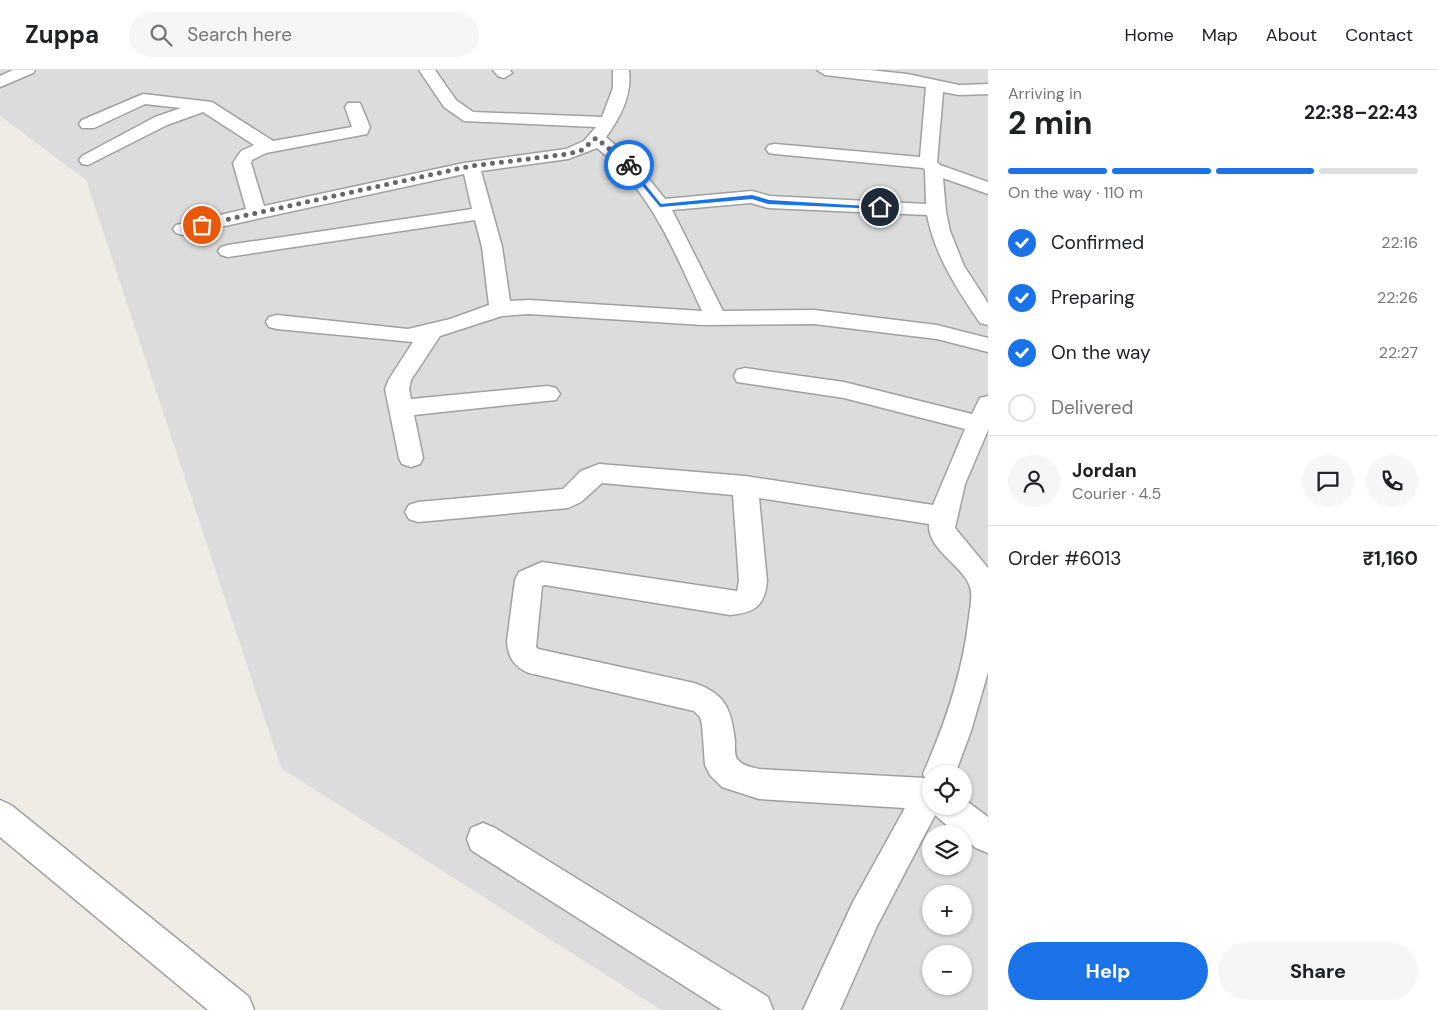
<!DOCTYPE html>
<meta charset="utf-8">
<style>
:root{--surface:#fff;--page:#f6f6f6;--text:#202124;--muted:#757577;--line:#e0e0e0;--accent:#1a73e8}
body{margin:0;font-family:"DM Sans",sans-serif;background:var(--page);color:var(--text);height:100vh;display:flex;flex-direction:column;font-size:19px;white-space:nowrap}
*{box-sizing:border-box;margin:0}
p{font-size:16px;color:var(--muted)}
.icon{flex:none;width:28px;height:28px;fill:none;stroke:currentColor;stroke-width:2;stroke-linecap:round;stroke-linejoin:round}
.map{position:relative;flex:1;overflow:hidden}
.sheet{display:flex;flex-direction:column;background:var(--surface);width:450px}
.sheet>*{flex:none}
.controls{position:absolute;left:922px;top:695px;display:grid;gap:10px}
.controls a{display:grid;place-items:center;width:50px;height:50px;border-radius:50%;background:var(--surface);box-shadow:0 1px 4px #0004;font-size:25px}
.pin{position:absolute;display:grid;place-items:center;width:42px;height:42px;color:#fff;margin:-21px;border:2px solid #fff;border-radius:50%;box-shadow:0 1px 5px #0007}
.courier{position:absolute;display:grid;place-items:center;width:50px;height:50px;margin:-25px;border:4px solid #1a73e8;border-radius:50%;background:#fff;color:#222;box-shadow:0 1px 6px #0007}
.headline em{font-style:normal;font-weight:700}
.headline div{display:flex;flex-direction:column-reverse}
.headline{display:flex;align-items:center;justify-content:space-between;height:85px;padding:0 20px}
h1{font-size:32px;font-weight:700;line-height:38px}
.bar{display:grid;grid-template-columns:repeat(4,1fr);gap:8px 5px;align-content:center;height:60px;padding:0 20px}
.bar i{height:6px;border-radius:4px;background:var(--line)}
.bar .on{background:var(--accent)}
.bar p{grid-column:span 4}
.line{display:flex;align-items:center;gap:12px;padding:0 20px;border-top:1px solid var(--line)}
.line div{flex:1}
.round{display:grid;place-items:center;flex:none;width:52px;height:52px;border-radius:26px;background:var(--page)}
ol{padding:0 20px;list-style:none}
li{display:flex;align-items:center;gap:15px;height:55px}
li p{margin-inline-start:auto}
li .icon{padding:5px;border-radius:50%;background:var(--accent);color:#fff;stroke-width:4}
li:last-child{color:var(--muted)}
li i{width:28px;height:28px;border:2px solid var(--line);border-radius:50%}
.cta{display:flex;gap:10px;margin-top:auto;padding:10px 20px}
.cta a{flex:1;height:58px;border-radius:30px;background:var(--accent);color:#fff;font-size:20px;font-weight:700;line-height:58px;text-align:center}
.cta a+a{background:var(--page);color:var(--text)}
header{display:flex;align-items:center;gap:30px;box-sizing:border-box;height:70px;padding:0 25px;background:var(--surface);border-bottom:1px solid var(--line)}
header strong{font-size:24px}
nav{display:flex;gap:28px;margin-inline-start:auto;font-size:18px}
.search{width:350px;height:45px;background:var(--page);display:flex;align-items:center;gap:12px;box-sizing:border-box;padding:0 18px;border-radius:28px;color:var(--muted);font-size:19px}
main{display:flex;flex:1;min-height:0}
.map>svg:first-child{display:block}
</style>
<header>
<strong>Zuppa</strong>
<div class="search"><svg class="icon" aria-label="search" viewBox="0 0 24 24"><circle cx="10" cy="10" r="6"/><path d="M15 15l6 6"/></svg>Search here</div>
<nav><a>Home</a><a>Map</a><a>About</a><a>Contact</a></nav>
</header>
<main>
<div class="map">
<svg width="988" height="940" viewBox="0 0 988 940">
<rect width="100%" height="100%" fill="#efece6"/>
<path fill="#dddcdc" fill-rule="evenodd" d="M0,0H988V940H661L281,698L86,110L0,46ZM931,704H964V736H931ZM931,764H964V796H931ZM931,824H964V856H931ZM931,884H964V916H931Z"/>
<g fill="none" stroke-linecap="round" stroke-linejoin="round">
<g stroke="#a0a0a0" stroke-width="3">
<g id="minor">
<polygon points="13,0 35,0 33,3 0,17 0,6"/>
<path d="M419,0H435L456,30L473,42L602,47L613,18V0H629C632,25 621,47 606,67L637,94L665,129L752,121L770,126L926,134L925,100L923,98L775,84L769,83L766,79L769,75L775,74L920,87L926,17L825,5L817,0H870L907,4L959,15L988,14V24L959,25L943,22L937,92L940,95L988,112V124L943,108L946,142L950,161L964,196L988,233V255L980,253C957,219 935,186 927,145L768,138L751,133L672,140L723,241L814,240L937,255L988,268V282L937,269L814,254L703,255L529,244L502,246L440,266L411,310L409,319L411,329L548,316L556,318L560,324L556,330L414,345L423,388L420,394L411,397L402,394L399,388L385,319L389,309L413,272L277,259L269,257L266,252L269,247L277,245L408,259L450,249L489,235L482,177L475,150L228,187L221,185L218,181L221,177L228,175L472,139L464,104L183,165L176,163L173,159L176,155L246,139L233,93L241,81L254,75L203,42L167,55L88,95L82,94L79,90L82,86L155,47L181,38L145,34L94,58H82L79,54L82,50L143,24L212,32L273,71L352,57L345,37L348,33H360L370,57L367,64L266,83L252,90L251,93L264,136L464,93L566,79L584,71L596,57L464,51L444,37ZM597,78C652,122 673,179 702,241L529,230L510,231L502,177L481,101L568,89Z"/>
<polygon points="493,0 510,0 512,3 504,8 498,6"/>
<path d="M745,298L844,312L972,344L980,328L988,326V360L965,414L955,458L988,498V602L971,661L955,704H931V736H964V729L988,747V783L976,778L964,769V764H957L935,745L877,856L840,940H803L853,832L905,738L759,729L722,717L710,705L705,695L702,654L700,647L694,641L529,603C514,597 508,587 507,571L515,510L519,502L542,492L737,521L739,511L733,425L602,413L581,432L568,438L418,452L409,449L405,442L409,435L418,432L563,419L581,401L599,394L745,406L933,435L965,359L844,328L737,312L734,306L737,300ZM759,428L929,454C927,480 964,496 970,517C973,525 970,538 969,547C963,602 945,654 923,704L925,708L759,699C752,697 743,696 738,690C734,686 735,677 735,671C731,639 726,624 694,613L538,579L536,577L542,516L545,515L730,545C754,543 765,536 767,511Z"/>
<polygon points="0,730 11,735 249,927 254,940 208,940 0,767"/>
<polygon points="483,753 495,758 768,927 773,940 722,940 471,780 467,769 471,758"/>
</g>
</g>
<use href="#minor" fill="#fff" fill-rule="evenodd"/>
</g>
<polygon fill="#1a73e8" points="629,94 661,134 752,125 769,130 883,137 880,139 768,134 752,129 660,137 627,97"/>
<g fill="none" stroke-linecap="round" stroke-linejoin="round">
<polyline stroke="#686765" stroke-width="5" stroke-dasharray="0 9" points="202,155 471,96 568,84 582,80 596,68 629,95"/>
</g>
</svg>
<div class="controls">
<a><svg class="icon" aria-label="locate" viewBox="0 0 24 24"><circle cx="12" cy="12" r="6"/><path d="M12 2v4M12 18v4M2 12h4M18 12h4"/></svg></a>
<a><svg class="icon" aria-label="layers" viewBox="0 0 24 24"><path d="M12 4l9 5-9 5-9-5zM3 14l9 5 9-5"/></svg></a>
<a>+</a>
<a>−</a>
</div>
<div class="pin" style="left:202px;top:155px;background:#ea580c"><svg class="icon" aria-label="bag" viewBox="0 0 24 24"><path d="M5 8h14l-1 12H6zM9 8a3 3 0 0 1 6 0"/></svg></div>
<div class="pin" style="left:880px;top:137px;background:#1f2937"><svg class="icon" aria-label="home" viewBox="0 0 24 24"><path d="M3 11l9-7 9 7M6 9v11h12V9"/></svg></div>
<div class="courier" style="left:629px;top:95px"><svg class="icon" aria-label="bike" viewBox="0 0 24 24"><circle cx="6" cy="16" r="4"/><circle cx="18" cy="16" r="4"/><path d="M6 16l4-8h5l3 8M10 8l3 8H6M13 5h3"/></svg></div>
</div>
<section class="sheet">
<div class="headline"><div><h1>2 min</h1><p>Arriving in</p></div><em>22:38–22:43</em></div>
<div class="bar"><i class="on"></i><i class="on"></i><i class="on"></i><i></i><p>On the way · 110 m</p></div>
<ol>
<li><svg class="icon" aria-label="check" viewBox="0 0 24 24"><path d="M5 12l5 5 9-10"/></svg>Confirmed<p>22:16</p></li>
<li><svg class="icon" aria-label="check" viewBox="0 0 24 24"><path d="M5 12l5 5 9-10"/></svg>Preparing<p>22:26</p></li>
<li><svg class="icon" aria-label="check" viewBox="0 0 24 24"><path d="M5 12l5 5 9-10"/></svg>On the way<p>22:27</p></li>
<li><i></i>Delivered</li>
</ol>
<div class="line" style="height:90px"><a class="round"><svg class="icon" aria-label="person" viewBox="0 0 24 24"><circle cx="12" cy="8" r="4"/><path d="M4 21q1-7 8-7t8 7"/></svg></a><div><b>Jordan</b><p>Courier · 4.5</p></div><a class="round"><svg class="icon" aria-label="chat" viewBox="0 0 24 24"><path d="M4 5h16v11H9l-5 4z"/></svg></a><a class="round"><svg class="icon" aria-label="phone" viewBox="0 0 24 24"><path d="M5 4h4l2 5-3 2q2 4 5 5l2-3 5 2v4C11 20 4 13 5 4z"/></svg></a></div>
<div class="line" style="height:65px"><div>Order #6013</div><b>₹1,160</b></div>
<div class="cta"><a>Help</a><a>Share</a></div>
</section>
</main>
